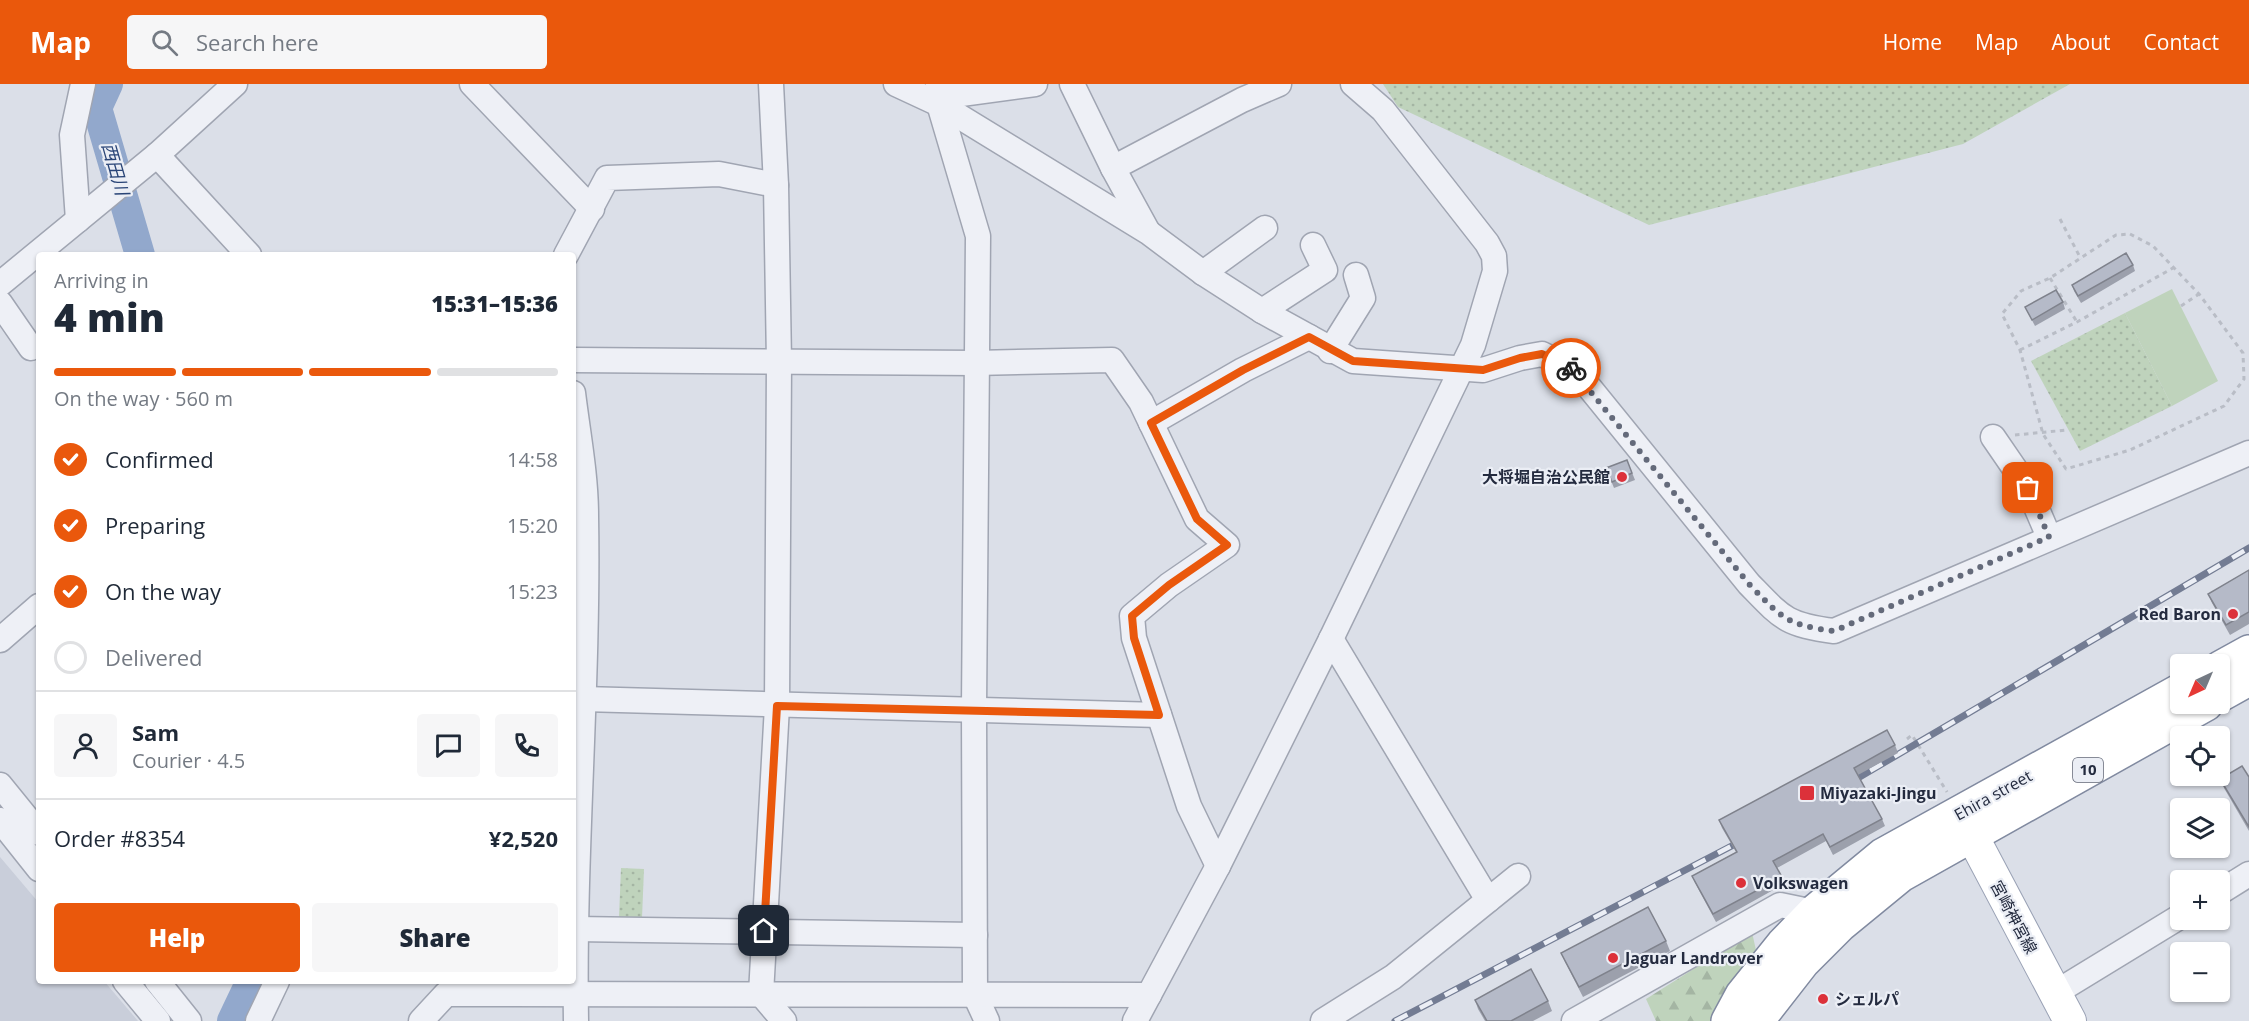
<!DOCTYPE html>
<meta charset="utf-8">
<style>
:root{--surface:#fff;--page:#f6f6f7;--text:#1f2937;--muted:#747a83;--line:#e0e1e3;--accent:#ea580c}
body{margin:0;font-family:"Open Sans","Noto Sans JP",sans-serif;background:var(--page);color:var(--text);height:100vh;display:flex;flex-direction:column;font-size:22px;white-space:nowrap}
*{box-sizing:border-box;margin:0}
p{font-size:20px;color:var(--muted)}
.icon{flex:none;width:33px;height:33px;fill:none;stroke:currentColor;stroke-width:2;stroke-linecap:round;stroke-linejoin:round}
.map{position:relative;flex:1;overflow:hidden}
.drawer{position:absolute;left:36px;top:168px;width:540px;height:732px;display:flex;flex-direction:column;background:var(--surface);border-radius:6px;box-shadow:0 2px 4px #0004}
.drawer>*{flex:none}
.needle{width:39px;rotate:224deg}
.buttons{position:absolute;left:2170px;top:570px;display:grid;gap:12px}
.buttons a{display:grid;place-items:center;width:60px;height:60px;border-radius:6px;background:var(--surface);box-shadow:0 2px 4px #0004;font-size:30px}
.pin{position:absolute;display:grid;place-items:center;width:51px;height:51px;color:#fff;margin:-26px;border-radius:12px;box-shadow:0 3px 9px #0006}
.courier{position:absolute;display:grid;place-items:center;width:60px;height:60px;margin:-30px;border:4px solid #ea580c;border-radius:50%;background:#fff;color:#222;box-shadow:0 2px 8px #0007}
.summary em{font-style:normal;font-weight:800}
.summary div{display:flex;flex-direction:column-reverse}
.summary{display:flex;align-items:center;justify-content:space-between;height:102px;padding:0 18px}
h1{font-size:39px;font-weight:800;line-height:45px}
.bar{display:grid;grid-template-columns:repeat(4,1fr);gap:9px 6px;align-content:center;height:72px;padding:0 18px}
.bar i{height:8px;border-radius:4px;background:var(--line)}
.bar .on{background:var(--accent)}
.bar p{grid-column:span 4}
.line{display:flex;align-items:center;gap:15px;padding:0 18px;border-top:2px solid var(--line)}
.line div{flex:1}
.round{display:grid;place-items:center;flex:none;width:63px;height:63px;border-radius:6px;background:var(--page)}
ol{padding:0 18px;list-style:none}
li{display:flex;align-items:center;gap:18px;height:66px}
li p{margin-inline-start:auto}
li .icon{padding:6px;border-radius:50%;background:var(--accent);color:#fff;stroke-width:4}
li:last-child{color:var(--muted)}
li i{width:33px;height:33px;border:3px solid var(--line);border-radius:50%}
.cta{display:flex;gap:12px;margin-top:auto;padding:12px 18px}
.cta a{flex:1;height:69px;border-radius:6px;background:var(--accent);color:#fff;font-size:24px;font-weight:800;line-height:69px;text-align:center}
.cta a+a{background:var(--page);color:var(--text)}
header{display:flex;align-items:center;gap:36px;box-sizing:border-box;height:84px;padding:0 30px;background:var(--accent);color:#fff}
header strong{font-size:28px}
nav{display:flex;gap:33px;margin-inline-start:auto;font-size:21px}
.search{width:420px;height:54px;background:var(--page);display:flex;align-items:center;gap:15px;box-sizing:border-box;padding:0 21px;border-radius:6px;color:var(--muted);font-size:22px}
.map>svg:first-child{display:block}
</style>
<header>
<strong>Map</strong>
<div class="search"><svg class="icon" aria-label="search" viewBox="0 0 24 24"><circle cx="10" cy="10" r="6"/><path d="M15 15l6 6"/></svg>Search here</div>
<nav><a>Home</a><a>Map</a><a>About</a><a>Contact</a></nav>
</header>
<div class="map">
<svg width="2249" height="937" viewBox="0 0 2249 937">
<defs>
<pattern id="green-dots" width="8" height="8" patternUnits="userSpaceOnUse" patternTransform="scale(1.5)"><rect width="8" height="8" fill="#bfd3bc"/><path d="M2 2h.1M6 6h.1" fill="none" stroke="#a4b5a3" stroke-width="1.8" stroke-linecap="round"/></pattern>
<pattern id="forest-firs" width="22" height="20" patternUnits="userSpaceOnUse" patternTransform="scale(1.5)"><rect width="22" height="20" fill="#bfd3bc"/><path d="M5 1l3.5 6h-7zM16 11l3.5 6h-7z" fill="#a4b5a3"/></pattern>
</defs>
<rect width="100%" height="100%" fill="#dbdfe8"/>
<polygon fill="#c9ceda" points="0,773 39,819 39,897 104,897 138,937 0,937"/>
<g fill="url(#green-dots)">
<polygon points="1383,0 2070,0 1963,60 1649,141 1398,23"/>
<polygon points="2125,229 2172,322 2080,367 2031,277"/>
<polygon points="621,784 644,785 642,834 619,833"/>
</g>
<polygon fill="url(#forest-firs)" points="1752,848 1757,871 1712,937 1656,937 1646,915"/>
<polygon fill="#bfd3bc" points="2172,205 2218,297 2172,322 2125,229"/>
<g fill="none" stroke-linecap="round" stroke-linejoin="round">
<g stroke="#92a8cc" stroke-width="30">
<polyline points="108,0 97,24 140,171"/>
<polyline points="232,937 251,897"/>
</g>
<g stroke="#a0a5b2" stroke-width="27">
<g id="minor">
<polyline points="472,0 592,125"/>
<polyline points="771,0 776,101 779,278 777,622 761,910 784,937"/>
<path d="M896,0L939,20L1148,148L1203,189L1262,227L1353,277L1483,286L1520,274L1542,270L1576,287L1749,500C1782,534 1786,541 1834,547L2249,369"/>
<polyline points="938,0 939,20 978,152 974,624 975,911 987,937"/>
<polyline points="1072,0 1113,84"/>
<polyline points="939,13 1035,0"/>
<polyline points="157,71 249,171"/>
<polyline points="78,136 72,51 83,0"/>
<polyline points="1147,146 1113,84 1242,16 1279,0"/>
<polyline points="566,171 607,94 719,90 776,101"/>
<polyline points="1203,189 1265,144"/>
<polyline points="0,200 157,71 235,0"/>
<polyline points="0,219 31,264"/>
<polyline points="1262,227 1325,186 1313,161"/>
<polyline points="1330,267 1363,214 1356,191"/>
<polyline points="573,276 975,279 1112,276 1141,318 1197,435 1227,461 1169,501 1132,532 1134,554 1189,722 1218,782"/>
<path d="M573,309C578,350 586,391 586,432C589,600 573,768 576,937"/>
<polyline points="1151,339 1243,286 1309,253"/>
<polyline points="1993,353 2028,404 2049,453"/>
<polyline points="1331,555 1488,816"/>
<polyline points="0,556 39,522"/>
<polyline points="583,615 1159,631"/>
<polyline points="0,701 39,749"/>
<polyline points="0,736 39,785"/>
<polyline points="2220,808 2249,790"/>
<polyline points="575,845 975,851"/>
<polyline points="125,897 158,937"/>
<polyline points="157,897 189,937"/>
<polyline points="2055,909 2181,832"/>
<polyline points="258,937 277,897"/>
<polyline points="421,937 446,910 1149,911"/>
<polyline points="1135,937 1218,782 1331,555 1473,261 1495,187 1494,172 1487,159 1383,26 1353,0"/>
<polyline points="1323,937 1393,893 1518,792"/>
<polyline points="1574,937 1780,821 1814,828"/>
</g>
</g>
<g stroke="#9aa2b5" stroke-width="34">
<polyline id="major" points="1960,729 2070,937"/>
</g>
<g stroke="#818aa0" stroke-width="36">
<g id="highway">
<polyline points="2220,584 2249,568"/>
<polyline points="2220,611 2249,595"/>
<polyline points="1728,937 1742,911 1783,860 1814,828 1883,771 2181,606"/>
<polyline points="1757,937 1803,878 1840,841 1901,791 2206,620"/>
</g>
</g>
<g stroke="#b9bdc6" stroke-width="3" stroke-dasharray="4.5 4.5" stroke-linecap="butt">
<polyline points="2060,135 2081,175"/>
<polygon points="2130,150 2153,162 2199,210 2243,269 2244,295 2224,322 2130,366 2066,385 2043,350 2020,266 2002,230 2021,207 2050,194 2116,151"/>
<polyline points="2050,194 2077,238"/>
<polyline points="2181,222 2199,210"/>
<polyline points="2020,266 2077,238 2173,184"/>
<polyline points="2015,351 2067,346"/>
<polyline points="1907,655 1912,651 1947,708"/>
</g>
<use href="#minor" stroke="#eef0f6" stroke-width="24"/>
<use href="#major" stroke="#fff" stroke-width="32"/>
<use href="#highway" stroke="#fff" stroke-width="33"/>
<g stroke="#737c93" stroke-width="7">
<g id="rail">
<polyline points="1846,701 2249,464"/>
<polyline points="1395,937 1745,755"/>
</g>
</g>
<use href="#rail" stroke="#ebeef5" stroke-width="4.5" stroke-dasharray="14" stroke-linecap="butt"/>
</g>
<g fill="#9ca0ac">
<polygon points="2133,181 2135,187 2081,219 2074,207 2072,201"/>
<polygon points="2063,218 2065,225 2035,242 2025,223"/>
<polygon points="1627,376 1635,396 1614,404 1606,384"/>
<polygon points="2249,486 2249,540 2230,551 2212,519 2208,510"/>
<polygon points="1895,661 1898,669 1858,691 1882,735 1885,742 1833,771 1826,757 1777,784 1784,800 1716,838 1695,799 1692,792 1736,768 1722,744 1719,736"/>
<polygon points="2249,693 2249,747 2224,704 2220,695"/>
<polygon points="1666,857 1670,867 1583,913 1565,878 1561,869"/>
<polygon points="1475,916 1548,917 1552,927 1533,937 1485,937 1478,925"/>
</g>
<g fill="#b5bac8" stroke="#7f828c" stroke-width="1.5">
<polygon points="2126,169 2133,181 2078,212 2072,201"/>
<polygon points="2056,206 2063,218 2032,236 2025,223"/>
<polygon points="1627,376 1632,389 1612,398 1606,384"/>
<polygon points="2249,486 2249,528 2226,541 2208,510"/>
<polygon points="1887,646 1895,661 1854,684 1882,735 1830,763 1823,750 1773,777 1782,793 1713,830 1692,792 1737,768 1719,736"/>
<polygon points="2242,682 2249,693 2249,743 2220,695"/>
<polygon points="1648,823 1666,857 1579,903 1561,869"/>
<polygon points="1531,885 1548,917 1511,937 1487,937 1475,916"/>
</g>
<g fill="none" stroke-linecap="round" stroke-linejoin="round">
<path stroke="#646a7a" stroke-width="6" stroke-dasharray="0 10.8" d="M1571,284L1749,500C1782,534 1786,541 1834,547L2049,453L2028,404"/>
<polyline stroke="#ea580c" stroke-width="8" points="764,847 777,622 1159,631 1134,554 1132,532 1169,501 1227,461 1197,435 1151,339 1243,286 1309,253 1353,277 1483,286 1520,274 1542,270 1571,284"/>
</g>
<g fill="#dc313a" stroke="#ebeef5" stroke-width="2">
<circle cx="1622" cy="393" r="6"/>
<circle cx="2233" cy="530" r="6"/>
<rect x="1799" y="701" width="16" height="16" rx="3"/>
<circle cx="1741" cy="799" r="6"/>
<circle cx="1613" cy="874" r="6"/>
<circle cx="1823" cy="915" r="6"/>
</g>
<g text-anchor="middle" stroke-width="4.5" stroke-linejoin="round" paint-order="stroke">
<rect fill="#ebeef5" stroke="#606676" stroke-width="1.5" x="2073" y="674" width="30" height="24" rx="4.5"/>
<g font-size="15" font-weight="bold" fill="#242b3f">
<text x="2088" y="691">10</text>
</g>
<g font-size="16" font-weight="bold" fill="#242b3f" stroke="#ebeef5" text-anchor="start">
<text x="1610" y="399" text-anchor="end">大将堀自治公民館</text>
<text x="2221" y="536" text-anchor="end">Red Baron</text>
<text x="1820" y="715">Miyazaki-Jingu</text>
<text x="1753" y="805">Volkswagen</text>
<text x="1625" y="880">Jaguar Landrover</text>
<text x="1835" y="921">シェルパ</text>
</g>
<g font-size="16" fill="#242b3f" stroke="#ebeef5">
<text transform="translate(1993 711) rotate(-29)" y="6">Ehira street</text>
<text transform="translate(2014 833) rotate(62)" y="6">宮崎神宮線</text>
</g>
<g font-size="18" font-style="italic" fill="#2a4577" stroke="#ebeef5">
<text transform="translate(115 85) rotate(74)" y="6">西田川</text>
</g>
</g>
</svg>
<div class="buttons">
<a><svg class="needle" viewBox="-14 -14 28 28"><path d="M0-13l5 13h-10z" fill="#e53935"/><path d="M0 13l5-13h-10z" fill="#747a83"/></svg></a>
<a><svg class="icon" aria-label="locate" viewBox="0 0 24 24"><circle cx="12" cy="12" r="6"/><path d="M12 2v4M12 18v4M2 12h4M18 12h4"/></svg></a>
<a><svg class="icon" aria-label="layers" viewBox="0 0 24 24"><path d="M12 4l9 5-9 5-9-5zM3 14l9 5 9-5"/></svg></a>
<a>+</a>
<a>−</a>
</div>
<div class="pin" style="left:2028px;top:404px;background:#ea580c"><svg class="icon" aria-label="bag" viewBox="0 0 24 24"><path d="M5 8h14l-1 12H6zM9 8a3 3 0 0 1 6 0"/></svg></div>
<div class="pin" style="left:764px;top:847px;background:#1f2937"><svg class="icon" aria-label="home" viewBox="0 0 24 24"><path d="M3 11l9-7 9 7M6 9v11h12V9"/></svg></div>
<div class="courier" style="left:1571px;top:284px"><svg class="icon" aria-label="bike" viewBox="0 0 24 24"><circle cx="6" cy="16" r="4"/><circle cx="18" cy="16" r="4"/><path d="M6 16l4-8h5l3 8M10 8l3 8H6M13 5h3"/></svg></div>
<section class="drawer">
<div class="summary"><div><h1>4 min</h1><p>Arriving in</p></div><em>15:31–15:36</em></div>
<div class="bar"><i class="on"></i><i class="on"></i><i class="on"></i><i></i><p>On the way · 560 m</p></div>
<ol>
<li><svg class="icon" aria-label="check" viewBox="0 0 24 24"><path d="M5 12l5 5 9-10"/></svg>Confirmed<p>14:58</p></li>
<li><svg class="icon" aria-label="check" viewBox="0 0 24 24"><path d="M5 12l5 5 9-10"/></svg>Preparing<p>15:20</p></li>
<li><svg class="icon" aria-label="check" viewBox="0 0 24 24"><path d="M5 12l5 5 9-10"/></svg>On the way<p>15:23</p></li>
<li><i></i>Delivered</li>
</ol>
<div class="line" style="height:108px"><a class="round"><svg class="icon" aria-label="person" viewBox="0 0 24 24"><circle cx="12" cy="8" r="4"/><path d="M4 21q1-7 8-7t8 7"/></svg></a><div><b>Sam</b><p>Courier · 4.5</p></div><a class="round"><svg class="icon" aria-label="chat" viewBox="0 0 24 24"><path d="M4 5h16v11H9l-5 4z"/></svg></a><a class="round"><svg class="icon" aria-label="phone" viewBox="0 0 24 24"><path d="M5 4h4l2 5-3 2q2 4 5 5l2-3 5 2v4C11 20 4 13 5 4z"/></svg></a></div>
<div class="line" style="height:78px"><div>Order #8354</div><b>¥2,520</b></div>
<div class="cta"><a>Help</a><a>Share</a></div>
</section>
</div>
